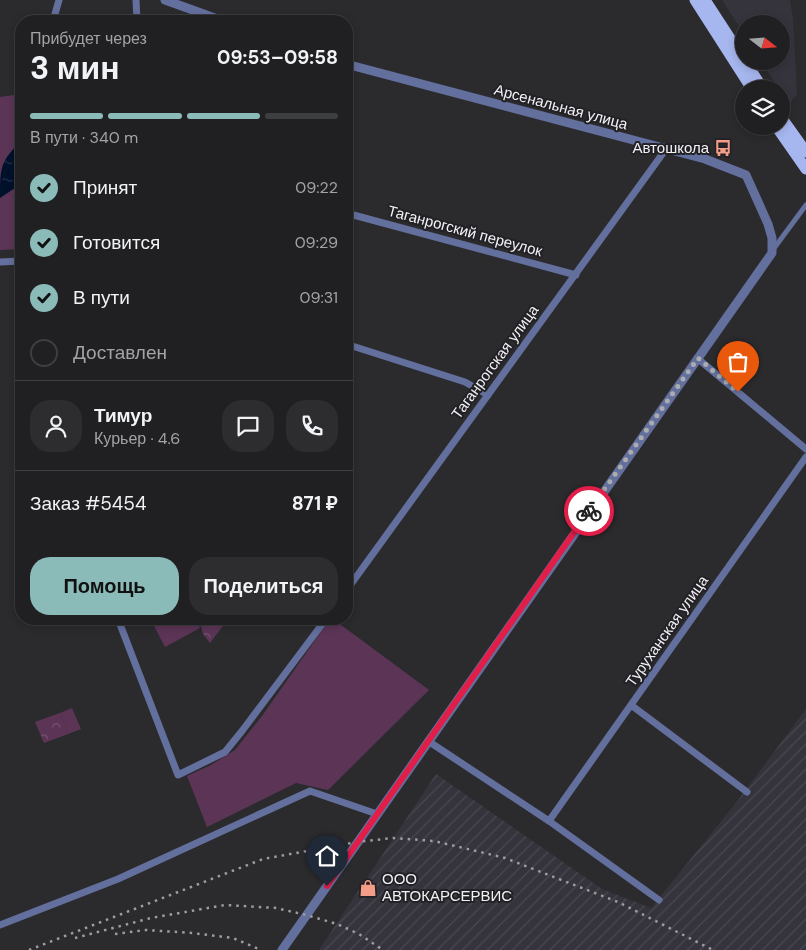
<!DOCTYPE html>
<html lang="ru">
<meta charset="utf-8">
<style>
:root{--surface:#202022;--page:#2d2d2f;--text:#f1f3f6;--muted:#a2a3a5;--line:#3d3e40;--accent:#8bbbb9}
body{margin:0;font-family:"DM Sans",sans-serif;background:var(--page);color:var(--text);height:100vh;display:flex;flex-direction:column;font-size:19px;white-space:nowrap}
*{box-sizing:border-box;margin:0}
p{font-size:16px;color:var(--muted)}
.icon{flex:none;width:28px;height:28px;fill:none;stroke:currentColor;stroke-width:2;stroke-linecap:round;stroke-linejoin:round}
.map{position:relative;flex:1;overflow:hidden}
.sheet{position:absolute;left:15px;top:15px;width:338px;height:610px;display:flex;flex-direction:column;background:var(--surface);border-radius:20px;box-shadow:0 2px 8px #0003,0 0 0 1px var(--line)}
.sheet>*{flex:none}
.needle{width:32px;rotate:107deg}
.controls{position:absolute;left:735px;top:15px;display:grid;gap:10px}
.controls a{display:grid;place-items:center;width:55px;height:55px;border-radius:50%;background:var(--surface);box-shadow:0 2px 8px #0003,0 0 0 1px var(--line);font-size:25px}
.pin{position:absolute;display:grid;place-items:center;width:42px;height:42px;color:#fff;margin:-51px -21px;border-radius:50% 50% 50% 0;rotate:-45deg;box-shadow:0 0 5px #0007}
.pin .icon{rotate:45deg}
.courier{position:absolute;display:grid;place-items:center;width:50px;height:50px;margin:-25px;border:4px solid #e11d48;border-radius:50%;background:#fff;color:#222;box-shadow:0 1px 6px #0007}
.head em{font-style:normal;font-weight:700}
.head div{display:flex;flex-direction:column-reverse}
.head{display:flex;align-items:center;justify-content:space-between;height:85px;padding:0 15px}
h1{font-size:32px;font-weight:700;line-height:38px}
.bar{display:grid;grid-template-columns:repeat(4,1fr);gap:8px 5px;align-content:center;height:60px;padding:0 15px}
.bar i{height:6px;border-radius:4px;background:var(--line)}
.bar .current{background:var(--accent)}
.bar p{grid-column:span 4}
.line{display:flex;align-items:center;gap:12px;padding:0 15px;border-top:1px solid var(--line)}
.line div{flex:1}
.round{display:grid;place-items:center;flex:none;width:52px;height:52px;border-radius:20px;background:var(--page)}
ol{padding:0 15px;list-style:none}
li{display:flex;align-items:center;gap:15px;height:55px}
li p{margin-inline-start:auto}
li .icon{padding:5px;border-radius:50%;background:var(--accent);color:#111;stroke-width:4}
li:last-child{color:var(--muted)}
li i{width:28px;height:28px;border:2px solid var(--line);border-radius:50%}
.button{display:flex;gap:10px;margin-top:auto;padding:10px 15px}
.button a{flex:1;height:58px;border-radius:20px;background:var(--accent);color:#111;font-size:20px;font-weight:700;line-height:58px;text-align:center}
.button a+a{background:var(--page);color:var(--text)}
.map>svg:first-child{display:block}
</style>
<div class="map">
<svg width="806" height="950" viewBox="0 0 806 950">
<defs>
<pattern id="industrial-furrows" width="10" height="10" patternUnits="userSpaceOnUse" patternTransform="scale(1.25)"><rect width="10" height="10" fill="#35343d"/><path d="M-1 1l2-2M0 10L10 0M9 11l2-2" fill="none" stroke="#494850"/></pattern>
<pattern id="park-crowns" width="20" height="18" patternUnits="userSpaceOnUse" patternTransform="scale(1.25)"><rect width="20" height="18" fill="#5c3556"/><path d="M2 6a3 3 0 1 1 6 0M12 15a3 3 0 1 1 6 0" fill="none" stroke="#74536f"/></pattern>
<pattern id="water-ripples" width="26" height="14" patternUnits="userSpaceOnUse" patternTransform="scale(1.25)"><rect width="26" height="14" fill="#00112b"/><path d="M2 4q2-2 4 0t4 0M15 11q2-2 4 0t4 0" fill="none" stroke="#26344a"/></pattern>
</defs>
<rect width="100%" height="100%" fill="#2b2b2e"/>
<polygon fill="#35343d" points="722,0 790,0 793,19 797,94 789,105 781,93 781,89 779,89 761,61 781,61 781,24 744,24 744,34"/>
<polygon fill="url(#industrial-furrows)" points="806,709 806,950 319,950 436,774 602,889 651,908 739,799"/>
<g fill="#5c3556">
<polygon points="21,94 21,249 0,250 0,97"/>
<polygon points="159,619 195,619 200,628 165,647 152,622"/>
<polygon points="330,619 333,619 429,690 328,790 296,783 207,827 187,776 211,765 235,750 262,716"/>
<polygon points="72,708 81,729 68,734 60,713"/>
</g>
<g fill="url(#park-crowns)">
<polygon points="199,619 228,619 210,643 203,634"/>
<polygon points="60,713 68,734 44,743 35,722"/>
</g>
<path fill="url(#water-ripples)" d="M21,141V184L0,198C0,167 0,162 21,141Z"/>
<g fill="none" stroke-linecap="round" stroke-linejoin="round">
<polyline stroke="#636f9d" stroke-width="5" points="772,251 806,205"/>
<g stroke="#636f9d" stroke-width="7">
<polyline points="136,0 137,21"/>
<polyline points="53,21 59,0"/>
<polyline points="346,213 576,275"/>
<polyline points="0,262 21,261"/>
<polyline points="346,344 465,382 488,395"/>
<polyline points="697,358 806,449"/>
<polyline points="346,591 666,149"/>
<polyline points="118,619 178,775 225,752 242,731 326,619"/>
<polyline points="631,705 747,792"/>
<polyline points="428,741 549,821 806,457"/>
<polyline points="549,821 659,900"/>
<polyline points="0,925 118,879 310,791 377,814"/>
</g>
<g stroke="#636f9d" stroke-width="9">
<polyline points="165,0 223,21"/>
<polyline points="282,950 772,253 772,238 768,224 746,175 705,159 346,64"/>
</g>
<g stroke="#a6b6ee" stroke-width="11">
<polyline points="695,0 752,89"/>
<polyline points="705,0 744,60"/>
<polyline points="745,61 763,89"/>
<polyline points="781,117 806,152"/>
<polyline points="776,126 806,169"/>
</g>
<g stroke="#9d9c9f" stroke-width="2.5" stroke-dasharray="2.5 5" stroke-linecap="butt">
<polyline points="115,934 146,930 192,933 233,938 261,950"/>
<polyline points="75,938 151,918 225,905 276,908 306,915 337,924 359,934 383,950"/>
<polyline points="29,950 263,859 357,842 393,838 434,841 505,858 618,902 713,950"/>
</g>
</g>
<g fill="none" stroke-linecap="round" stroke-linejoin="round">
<polyline stroke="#acacaf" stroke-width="5" stroke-dasharray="0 9" points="589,511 698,358 738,392"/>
<polyline stroke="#e11d48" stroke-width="6" points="327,886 589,511"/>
</g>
<defs>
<g id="bus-bare" transform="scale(1.35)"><path d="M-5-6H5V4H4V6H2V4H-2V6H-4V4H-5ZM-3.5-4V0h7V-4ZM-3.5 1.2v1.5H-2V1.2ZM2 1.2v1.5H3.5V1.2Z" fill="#f49e89" stroke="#222125" stroke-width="2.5" paint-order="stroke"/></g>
<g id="shop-bare" transform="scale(1.35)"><path d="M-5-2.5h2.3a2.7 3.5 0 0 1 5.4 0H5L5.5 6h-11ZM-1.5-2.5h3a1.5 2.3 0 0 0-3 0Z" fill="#f49e89" stroke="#222125" stroke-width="2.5" paint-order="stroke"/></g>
</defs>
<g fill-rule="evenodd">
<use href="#bus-bare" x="723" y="148"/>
<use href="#shop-bare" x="368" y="888"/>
</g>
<g text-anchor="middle" stroke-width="4" stroke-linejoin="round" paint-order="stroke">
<g font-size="15" fill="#f2f1f4" stroke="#222125">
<text transform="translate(561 107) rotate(15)" y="5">Арсенальная улица</text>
<text transform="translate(465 231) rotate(15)" y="5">Таганрогский переулок</text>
<text transform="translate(495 362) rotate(-54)" y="5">Таганрогская улица</text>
<text transform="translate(667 631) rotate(-55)" y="5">Туруханская улица</text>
</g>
<g font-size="15" fill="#f2f1f4" stroke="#222125" text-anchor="end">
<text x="709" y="153">Автошкола</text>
<text x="382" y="884" text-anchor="start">ООО<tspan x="382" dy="17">АВТОКАРСЕРВИС</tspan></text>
</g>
</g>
</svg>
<div class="controls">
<a><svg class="needle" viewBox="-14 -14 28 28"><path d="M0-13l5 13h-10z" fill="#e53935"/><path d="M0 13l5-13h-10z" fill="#a2a3a5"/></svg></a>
<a><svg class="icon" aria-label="layers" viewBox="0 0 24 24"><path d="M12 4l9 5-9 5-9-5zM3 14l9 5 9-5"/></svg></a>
</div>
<div class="pin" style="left:738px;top:392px;background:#ea580c"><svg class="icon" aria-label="bag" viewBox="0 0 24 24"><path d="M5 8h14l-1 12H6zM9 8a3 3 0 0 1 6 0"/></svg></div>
<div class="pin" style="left:327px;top:886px;background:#1f2937"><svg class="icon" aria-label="home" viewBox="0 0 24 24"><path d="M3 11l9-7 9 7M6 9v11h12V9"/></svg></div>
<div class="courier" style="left:589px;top:511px"><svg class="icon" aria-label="bike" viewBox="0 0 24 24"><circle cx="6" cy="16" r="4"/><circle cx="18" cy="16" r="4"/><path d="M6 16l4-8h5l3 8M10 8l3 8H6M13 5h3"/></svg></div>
<section class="sheet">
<div class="head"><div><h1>3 мин</h1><p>Прибудет через</p></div><em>09:53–09:58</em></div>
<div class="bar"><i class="current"></i><i class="current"></i><i class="current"></i><i></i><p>В пути · 340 m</p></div>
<ol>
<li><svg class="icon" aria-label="check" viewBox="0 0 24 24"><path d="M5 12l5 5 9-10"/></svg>Принят<p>09:22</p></li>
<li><svg class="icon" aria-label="check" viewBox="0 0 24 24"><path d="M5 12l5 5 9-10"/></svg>Готовится<p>09:29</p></li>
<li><svg class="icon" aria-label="check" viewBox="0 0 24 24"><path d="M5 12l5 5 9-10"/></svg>В пути<p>09:31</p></li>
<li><i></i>Доставлен</li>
</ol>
<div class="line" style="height:90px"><a class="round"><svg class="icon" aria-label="person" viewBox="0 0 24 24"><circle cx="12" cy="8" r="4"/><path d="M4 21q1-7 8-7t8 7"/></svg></a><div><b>Тимур</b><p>Курьер · 4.6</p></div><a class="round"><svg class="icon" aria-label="chat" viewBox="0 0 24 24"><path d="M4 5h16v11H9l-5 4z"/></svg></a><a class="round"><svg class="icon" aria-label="phone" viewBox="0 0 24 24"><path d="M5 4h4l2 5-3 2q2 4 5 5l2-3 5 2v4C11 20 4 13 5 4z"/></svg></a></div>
<div class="line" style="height:65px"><div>Заказ #5454</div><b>871 ₽</b></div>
<div class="button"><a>Помощь</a><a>Поделиться</a></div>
</section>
</div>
